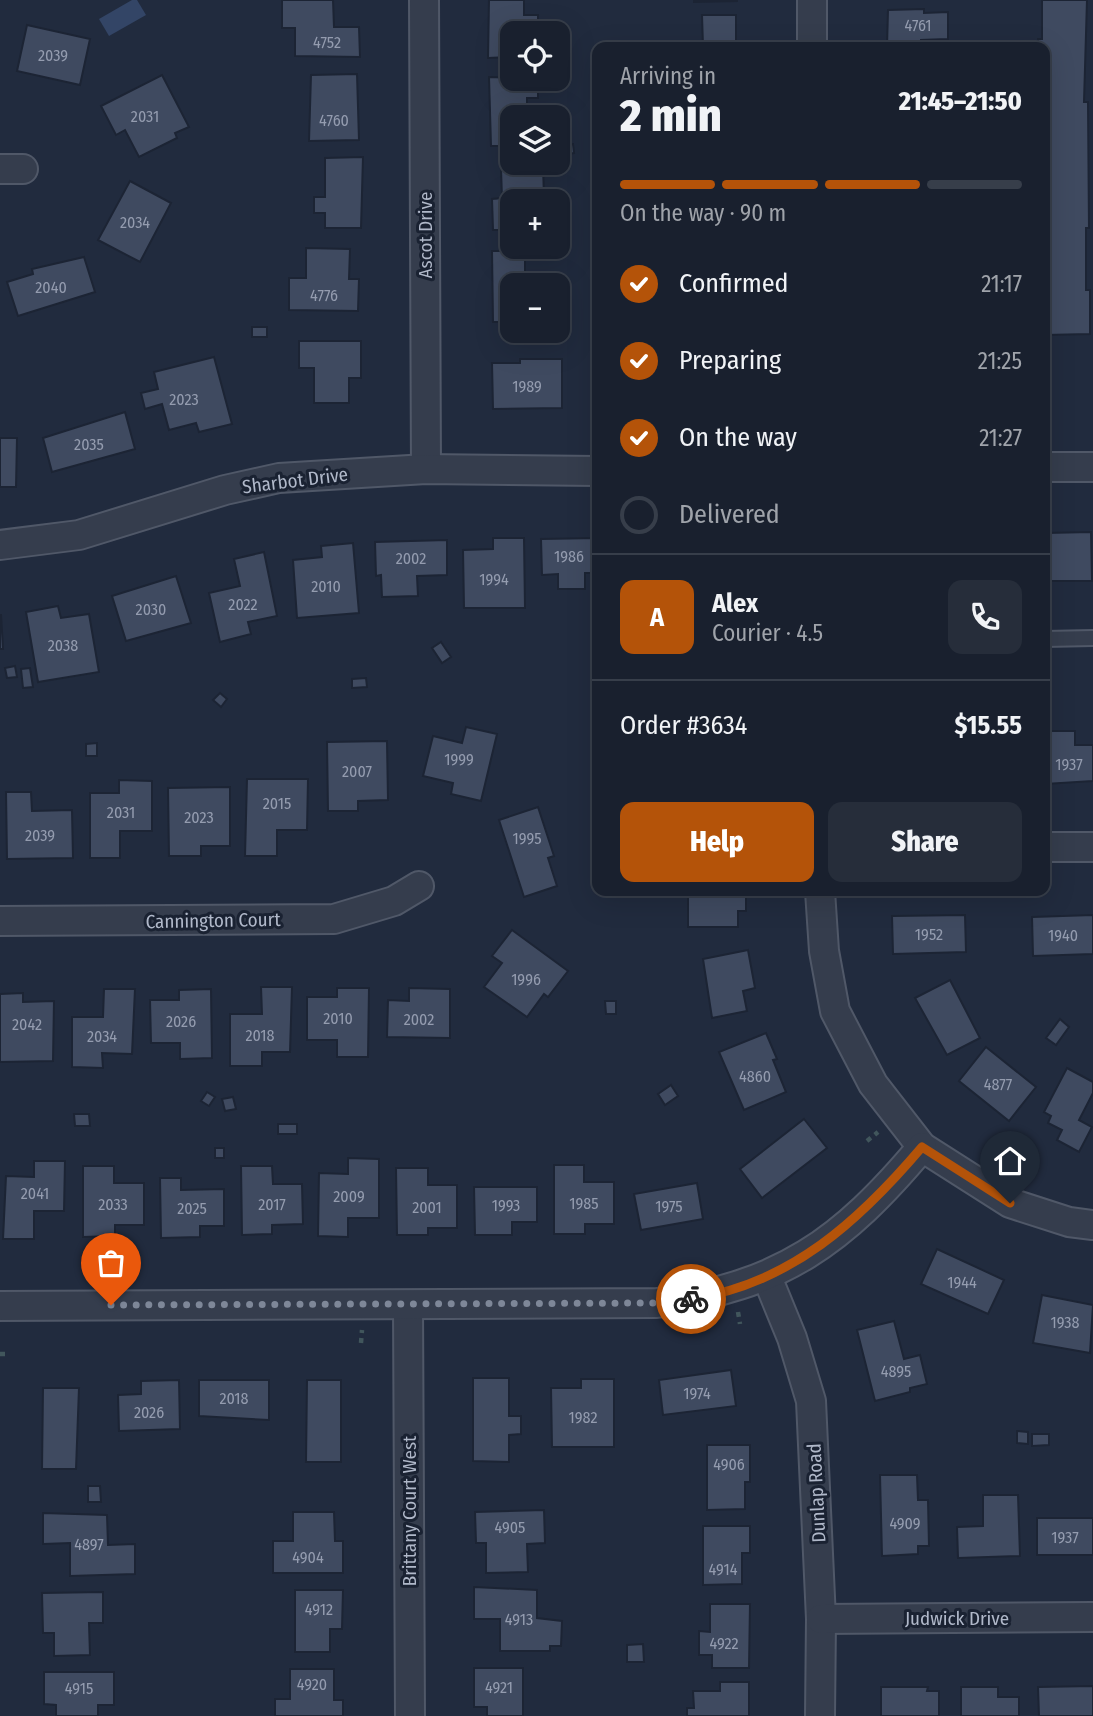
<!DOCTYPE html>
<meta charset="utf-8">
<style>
:root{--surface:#19202e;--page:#262d3a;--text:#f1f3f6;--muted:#9fa3aa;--line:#373e4a;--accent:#b45309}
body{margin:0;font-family:"Fira Sans Condensed",sans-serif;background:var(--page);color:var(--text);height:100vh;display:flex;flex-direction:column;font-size:26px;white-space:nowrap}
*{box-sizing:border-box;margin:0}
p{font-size:23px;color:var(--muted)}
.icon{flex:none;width:38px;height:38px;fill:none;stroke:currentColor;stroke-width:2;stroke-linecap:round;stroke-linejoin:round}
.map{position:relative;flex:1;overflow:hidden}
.panel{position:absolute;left:592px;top:42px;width:458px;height:854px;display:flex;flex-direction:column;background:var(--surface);border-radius:14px;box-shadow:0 7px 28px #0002,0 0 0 2px var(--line)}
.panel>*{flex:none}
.fabs{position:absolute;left:500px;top:21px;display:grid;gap:14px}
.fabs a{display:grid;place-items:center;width:70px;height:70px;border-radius:14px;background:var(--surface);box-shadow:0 7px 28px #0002,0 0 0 2px var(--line);font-size:35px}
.pin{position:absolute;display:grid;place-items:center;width:60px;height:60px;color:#fff;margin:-72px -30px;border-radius:50% 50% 50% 0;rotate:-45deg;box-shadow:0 0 7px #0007}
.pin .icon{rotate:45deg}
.courier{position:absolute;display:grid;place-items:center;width:70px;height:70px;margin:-35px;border:5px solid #b45309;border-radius:50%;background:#fff;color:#222;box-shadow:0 2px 9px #0007}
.head em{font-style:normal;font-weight:800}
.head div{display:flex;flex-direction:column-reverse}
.head{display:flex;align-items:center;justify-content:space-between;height:119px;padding:0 28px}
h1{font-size:46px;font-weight:800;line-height:52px}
.bar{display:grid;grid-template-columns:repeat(4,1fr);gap:10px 7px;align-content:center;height:84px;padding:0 28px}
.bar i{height:9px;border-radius:5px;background:var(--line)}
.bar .on{background:var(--accent)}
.bar p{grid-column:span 4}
.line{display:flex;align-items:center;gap:18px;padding:0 28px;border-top:2px solid var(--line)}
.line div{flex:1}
.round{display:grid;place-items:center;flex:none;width:74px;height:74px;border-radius:14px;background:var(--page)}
ol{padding:0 28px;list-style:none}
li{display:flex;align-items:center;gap:21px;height:77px}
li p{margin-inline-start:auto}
li .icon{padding:7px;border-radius:50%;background:var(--accent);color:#fff;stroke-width:4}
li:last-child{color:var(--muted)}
li i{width:38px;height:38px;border:4px solid var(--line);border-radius:50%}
.button{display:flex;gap:14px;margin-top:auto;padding:14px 28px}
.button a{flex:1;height:80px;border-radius:14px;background:var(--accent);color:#fff;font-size:28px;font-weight:800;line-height:80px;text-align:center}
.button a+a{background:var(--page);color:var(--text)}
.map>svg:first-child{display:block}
</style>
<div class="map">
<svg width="1093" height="1716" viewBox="0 0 1093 1716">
<rect width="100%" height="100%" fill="#212b3e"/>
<polygon fill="#334566" points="132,0 137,0 146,15 109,36 99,19"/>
<g fill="#3f4a60" stroke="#1c2434" stroke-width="2">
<polygon points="282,0 333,0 334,27 359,27 360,57 295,56 295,28 282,28"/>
<polygon points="489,0 524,0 524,15 538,15 538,33 513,33 513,57 488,58"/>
<polygon points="694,0 737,0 737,1 694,2"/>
<polygon points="1042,0 1087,0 1084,102 1088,102 1089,228 1086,228 1086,290 1090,290 1090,334 1045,335 1045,47 1038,47 1038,39 1042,39"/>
<polygon points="924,9 924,13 948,12 948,39 921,40 921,47 887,47 888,10"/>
<polygon points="702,15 736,15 736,47 703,47"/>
<polygon points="27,25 90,39 80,85 17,71"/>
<polygon points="357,74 359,140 309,141 311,75"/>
<polygon points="162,75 189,127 175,133 177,138 139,157 125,130 116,135 101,106"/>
<polygon points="489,77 538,79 538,98 527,98 527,117 513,117 513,146 491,146"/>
<polygon points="573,144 574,153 562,154 562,145"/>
<polygon points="363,157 361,228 325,228 325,213 314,213 314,197 325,197 325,158"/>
<polygon points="543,167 544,196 560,195 562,228 558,228 558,201 513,201 513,230 493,230 492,199 502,198 501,169"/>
<polygon points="130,181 171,203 140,262 98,240"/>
<polygon points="306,248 350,249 349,279 359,279 358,311 289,310 289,278 306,278"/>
<polygon points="492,251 525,251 525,285 513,285 513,322 493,322"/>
<polygon points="84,257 95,292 18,316 7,282 33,274 32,269"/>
<rect x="252" y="327" width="15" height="10"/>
<polygon points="299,341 361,341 361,378 349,378 349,403 314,403 314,368 299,368"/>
<polygon points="214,357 232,424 199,432 196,423 169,430 162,404 145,409 141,393 158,389 154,372"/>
<polygon points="520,359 562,359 562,408 493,409 492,363 520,363"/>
<polygon points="125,412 135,449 52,472 43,438"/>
<polygon points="0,438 17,438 16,487 0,487"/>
<polygon points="1091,532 1092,581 1045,581 1045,533"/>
<polygon points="493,538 524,538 525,608 464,608 463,550 493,549"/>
<polygon points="597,538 597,573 585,573 585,589 558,589 558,574 542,575 541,539"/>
<polygon points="447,540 447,575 417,576 418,596 382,597 381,575 376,576 375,542"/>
<polygon points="353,543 359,613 297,618 293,560 322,557 321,546"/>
<polygon points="264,552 277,616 248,622 251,634 220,642 209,593 240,586 234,559"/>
<polygon points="176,576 191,623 126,641 112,596"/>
<polygon points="58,606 61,618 89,614 99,672 38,682 26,612"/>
<polygon points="0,615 1,615 3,649 0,649"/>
<polygon points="441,642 451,657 442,663 432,648"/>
<polygon points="15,666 17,677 7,678 5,668"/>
<polygon points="30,668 33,687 23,688 21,669"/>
<polygon points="366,678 367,687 352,688 352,679"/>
<polygon points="220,693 227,699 221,707 213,700"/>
<polygon points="466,727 497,734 481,801 451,794 453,783 423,776 433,736 462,743"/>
<polygon points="1051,731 1075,731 1075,745 1093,745 1093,781 1045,784 1045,747 1051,747"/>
<polygon points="387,741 388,800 358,801 358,811 328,811 327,742"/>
<polygon points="97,743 97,756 86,756 86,744"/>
<polygon points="247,779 308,779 307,830 277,830 277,856 245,856"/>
<polygon points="119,780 152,781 152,831 120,831 120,858 90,858 90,793 119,793"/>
<polygon points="230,787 230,846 201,846 201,856 169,856 168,788"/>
<polygon points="6,792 31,792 32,811 72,810 73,858 7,859"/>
<polygon points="538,807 554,856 548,858 557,886 524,897 499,820"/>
<polygon points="746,891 746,911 738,911 738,927 688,927 688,892"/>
<polygon points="965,915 966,952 893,954 892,916"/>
<polygon points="1093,915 1093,954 1033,956 1032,917"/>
<polygon points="512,930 568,971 548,997 544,994 527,1017 484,987 502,963 492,956"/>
<polygon points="748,950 755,988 743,991 747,1011 712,1018 703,959"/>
<polygon points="950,980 980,1038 947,1055 915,998"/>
<polygon points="261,987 292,987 290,1052 262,1052 262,1066 230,1066 230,1014 262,1014"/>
<polygon points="337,988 369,988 368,1057 337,1057 337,1040 307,1040 307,997 337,997"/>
<polygon points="409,988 450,989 450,1038 387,1037 388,1000 409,1001"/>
<polygon points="104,989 135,989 132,1054 102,1053 103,1068 72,1067 72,1017 103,1017"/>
<polygon points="211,989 212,1058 180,1059 180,1043 151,1043 150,1000 179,1000 179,990"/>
<polygon points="23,993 23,1002 54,1001 53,1061 0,1062 0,994"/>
<polygon points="605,1001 616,1001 616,1014 606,1014"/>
<polygon points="1060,1019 1069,1027 1056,1045 1046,1038"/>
<polygon points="766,1033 777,1059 773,1060 786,1092 744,1110 719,1052"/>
<polygon points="986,1047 1036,1087 1009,1121 959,1081"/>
<polygon points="1067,1068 1093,1082 1093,1093 1079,1120 1092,1127 1079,1152 1057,1140 1062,1130 1048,1123 1051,1116 1044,1112"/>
<polygon points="671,1085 678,1096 665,1105 658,1094"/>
<polygon points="207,1092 215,1097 209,1106 201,1101"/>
<polygon points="233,1097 236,1109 225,1111 222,1099"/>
<polygon points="74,1114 89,1114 90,1126 75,1126"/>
<polygon points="804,1119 827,1148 762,1198 740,1169"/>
<rect x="278" y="1124" width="19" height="10"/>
<rect x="215" y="1148" width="9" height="10"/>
<polygon points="348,1158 379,1159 379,1218 348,1218 348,1237 318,1236 319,1173 348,1174"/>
<polygon points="34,1161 65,1161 64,1211 34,1211 34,1239 3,1239 6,1176 34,1177"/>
<polygon points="554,1165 584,1165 584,1182 614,1182 614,1224 585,1224 585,1234 554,1234"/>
<polygon points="83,1166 114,1166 114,1183 144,1183 144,1225 115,1225 115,1236 83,1237"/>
<polygon points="241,1166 272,1166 273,1184 302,1184 303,1224 272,1225 272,1234 242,1235"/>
<polygon points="396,1168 428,1168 428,1185 457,1185 457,1228 428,1228 428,1235 397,1235"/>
<polygon points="160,1178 181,1178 181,1190 224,1189 224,1226 200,1226 200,1237 161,1238"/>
<polygon points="697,1183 703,1219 641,1230 634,1194"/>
<polygon points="474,1187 537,1187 537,1222 512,1222 512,1235 475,1235"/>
<polygon points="937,1249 1004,1280 988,1314 921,1284"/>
<polygon points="1042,1295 1093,1305 1090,1353 1033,1343"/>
<polygon points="894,1321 904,1359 920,1355 927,1384 910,1388 910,1392 875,1401 857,1330"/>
<polygon points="731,1370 736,1406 663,1415 659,1380"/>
<polygon points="473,1378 509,1378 509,1416 521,1416 521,1434 509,1435 509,1462 473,1461"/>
<polygon points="581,1379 614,1379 614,1447 552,1447 551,1388 581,1388"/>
<polygon points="179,1380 180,1429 119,1431 118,1395 141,1394 141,1381"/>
<polygon points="199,1380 269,1380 269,1420 199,1416"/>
<polygon points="307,1380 341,1380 341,1462 306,1462"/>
<polygon points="43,1388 79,1388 76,1469 42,1469"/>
<polygon points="1017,1431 1028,1432 1028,1444 1017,1443"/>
<polygon points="1032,1434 1049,1434 1049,1445 1032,1446"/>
<polygon points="707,1445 750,1445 750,1482 745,1482 745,1509 707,1510"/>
<polygon points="880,1475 917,1475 918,1500 928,1500 929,1546 918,1546 918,1554 882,1556"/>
<polygon points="88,1486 100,1486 101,1502 88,1502"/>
<polygon points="983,1495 1018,1495 1020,1556 958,1558 957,1527 983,1526"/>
<polygon points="544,1510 545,1543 527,1544 528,1572 486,1573 486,1543 476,1543 475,1512"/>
<polygon points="293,1512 334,1512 335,1541 343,1541 343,1573 273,1573 273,1541 293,1541"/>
<polygon points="43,1513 107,1515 108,1545 135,1544 135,1574 70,1576 70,1543 43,1544"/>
<rect x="1037" y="1518" width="56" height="37"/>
<polygon points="703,1526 750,1526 750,1553 742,1553 742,1584 703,1585"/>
<polygon points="474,1587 537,1590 537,1618 562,1621 561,1646 550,1646 550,1651 500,1651 500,1619 474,1619"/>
<polygon points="295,1590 343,1590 342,1629 330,1629 330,1652 295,1652"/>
<polygon points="103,1592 103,1623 89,1623 90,1655 54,1656 54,1633 43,1633 42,1593"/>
<polygon points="710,1604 750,1604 749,1668 712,1668 712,1655 699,1655 699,1631 710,1632"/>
<polygon points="643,1644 644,1662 627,1662 627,1645"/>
<polygon points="474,1668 523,1668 523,1716 487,1716 487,1707 474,1707"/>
<polygon points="290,1669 334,1669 334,1700 343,1700 343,1716 275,1716 275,1699 290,1699"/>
<polygon points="44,1672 114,1672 114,1705 98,1705 98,1716 56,1716 56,1705 44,1704"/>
<polygon points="720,1682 749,1682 749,1716 687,1716 687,1708 694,1708 693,1691 720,1691"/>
<polygon points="1093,1686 1093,1716 1039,1716 1038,1687"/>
<polygon points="881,1687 928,1687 927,1691 939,1691 939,1716 881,1716"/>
<polygon points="961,1687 998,1687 998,1697 1019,1697 1019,1716 961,1716"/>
</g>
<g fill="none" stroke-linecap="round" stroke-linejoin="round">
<g stroke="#505868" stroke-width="18">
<polyline id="service" points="1045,639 1093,638"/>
</g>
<g stroke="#505868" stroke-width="32">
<g id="minor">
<polyline points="424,0 426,469"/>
<polyline points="812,0 812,47"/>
<polyline points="0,169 23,169"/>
<polyline points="1045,467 1093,467"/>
<polyline points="0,545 79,535 225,490 279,478 426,469 597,471"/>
<polyline points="1045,847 1093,847"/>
<polyline points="820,891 824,951 835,1011 873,1084 922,1147 1010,1203 1069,1222 1093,1225"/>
<polyline points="0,921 334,919 394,901 419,886"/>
<polyline points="767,1277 792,1338 811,1401 821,1619 820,1716"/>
<polyline points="408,1305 410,1716"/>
<path d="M0,1306L657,1303C782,1286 842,1242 922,1147"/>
<polyline points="821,1619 1093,1617"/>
</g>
</g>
<g stroke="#41565c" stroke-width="4.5" stroke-dasharray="5 5" stroke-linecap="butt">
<polyline points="867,1141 878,1132"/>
<polyline points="738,1312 740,1324"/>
<polyline points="361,1343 362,1330"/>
<polyline points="0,1354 5,1354"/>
</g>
<use href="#service" stroke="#353d4d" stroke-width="14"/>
<use href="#minor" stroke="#353d4d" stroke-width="28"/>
</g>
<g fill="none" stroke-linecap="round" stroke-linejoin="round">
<polyline stroke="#7e8798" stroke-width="7" stroke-dasharray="0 12.6" points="111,1305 657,1303 691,1299"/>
<path stroke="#b45309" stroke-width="9" d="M691,1299C791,1284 860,1220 922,1147L1010,1203"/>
</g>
<g text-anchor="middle" stroke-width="6" stroke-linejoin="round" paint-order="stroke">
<g font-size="16" fill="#949caf">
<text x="918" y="31">4761</text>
<text x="327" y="48">4752</text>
<text x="53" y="61">2039</text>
<text x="145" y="122">2031</text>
<text x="334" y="126">4760</text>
<text x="135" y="228">2034</text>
<text x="51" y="293">2040</text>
<text x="324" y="301">4776</text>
<text x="527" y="392">1989</text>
<text x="184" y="405">2023</text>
<text x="89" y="450">2035</text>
<text x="569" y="562">1986</text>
<text x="411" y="564">2002</text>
<text x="494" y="585">1994</text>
<text x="326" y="592">2010</text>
<text x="243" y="610">2022</text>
<text x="151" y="615">2030</text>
<text x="63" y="651">2038</text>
<text x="459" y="765">1999</text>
<text x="1069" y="770">1937</text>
<text x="357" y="777">2007</text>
<text x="277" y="809">2015</text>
<text x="121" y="818">2031</text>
<text x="199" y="823">2023</text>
<text x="40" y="841">2039</text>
<text x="527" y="844">1995</text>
<text x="929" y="940">1952</text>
<text x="1063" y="941">1940</text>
<text x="526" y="985">1996</text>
<text x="338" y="1024">2010</text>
<text x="419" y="1025">2002</text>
<text x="181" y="1027">2026</text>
<text x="27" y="1030">2042</text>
<text x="260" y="1041">2018</text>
<text x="102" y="1042">2034</text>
<text x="755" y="1082">4860</text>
<text x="998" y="1090">4877</text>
<text x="35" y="1199">2041</text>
<text x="349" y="1202">2009</text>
<text x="584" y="1209">1985</text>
<text x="113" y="1210">2033</text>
<text x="272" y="1210">2017</text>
<text x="506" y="1211">1993</text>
<text x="669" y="1212">1975</text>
<text x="427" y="1213">2001</text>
<text x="192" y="1214">2025</text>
<text x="962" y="1288">1944</text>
<text x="1065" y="1328">1938</text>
<text x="896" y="1377">4895</text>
<text x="697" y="1399">1974</text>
<text x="234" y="1404">2018</text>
<text x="149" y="1418">2026</text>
<text x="583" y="1423">1982</text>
<text x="729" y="1470">4906</text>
<text x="905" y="1529">4909</text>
<text x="510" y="1533">4905</text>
<text x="1065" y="1543">1937</text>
<text x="89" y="1550">4897</text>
<text x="308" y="1563">4904</text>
<text x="723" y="1575">4914</text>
<text x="319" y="1615">4912</text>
<text x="519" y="1625">4913</text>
<text x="724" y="1649">4922</text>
<text x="312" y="1690">4920</text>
<text x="499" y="1693">4921</text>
<text x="79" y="1694">4915</text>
</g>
<g font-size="19" fill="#b0b8c9" stroke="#1a2232">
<text transform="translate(425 235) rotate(-90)" y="7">Ascot Drive</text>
<text transform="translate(295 480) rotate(-7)" y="7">Sharbot Drive</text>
<text transform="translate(213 920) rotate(-1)" y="7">Cannington Court</text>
<text transform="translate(816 1493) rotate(-93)" y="7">Dunlap Road</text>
<text transform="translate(409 1511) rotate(-90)" y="7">Brittany Court West</text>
<text x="957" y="1625">Judwick Drive</text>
</g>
</g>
</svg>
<div class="fabs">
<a><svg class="icon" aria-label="locate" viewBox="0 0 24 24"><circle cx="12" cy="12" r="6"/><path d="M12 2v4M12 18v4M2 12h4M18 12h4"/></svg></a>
<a><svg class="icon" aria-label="layers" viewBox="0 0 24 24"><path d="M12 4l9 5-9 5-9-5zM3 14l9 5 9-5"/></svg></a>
<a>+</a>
<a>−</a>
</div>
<div class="pin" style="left:111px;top:1305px;background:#ea580c"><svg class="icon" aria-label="bag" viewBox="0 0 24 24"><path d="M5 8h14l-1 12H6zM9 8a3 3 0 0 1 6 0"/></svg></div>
<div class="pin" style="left:1010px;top:1203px;background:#1f2937"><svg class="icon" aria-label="home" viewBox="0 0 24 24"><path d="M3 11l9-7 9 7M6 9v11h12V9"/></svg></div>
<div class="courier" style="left:691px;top:1299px"><svg class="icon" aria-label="bike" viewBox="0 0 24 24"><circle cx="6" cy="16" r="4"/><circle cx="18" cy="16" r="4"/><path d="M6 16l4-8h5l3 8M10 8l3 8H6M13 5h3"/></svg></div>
<section class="panel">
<div class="head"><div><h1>2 min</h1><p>Arriving in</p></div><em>21:45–21:50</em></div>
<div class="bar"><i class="on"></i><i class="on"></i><i class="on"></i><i></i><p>On the way · 90 m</p></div>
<ol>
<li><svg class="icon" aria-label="check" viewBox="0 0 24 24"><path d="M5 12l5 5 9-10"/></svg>Confirmed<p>21:17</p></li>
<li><svg class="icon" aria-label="check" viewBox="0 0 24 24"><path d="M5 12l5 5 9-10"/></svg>Preparing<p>21:25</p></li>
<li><svg class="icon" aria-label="check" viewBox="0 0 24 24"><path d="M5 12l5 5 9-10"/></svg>On the way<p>21:27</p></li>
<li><i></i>Delivered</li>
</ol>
<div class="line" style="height:126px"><b class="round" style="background:var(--accent);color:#fff">A</b><div><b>Alex</b><p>Courier · 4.5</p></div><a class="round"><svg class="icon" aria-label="phone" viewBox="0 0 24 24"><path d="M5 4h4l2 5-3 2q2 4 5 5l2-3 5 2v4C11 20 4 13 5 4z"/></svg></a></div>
<div class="line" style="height:91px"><div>Order #3634</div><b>$15.55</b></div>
<div class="button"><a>Help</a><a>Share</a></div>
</section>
</div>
